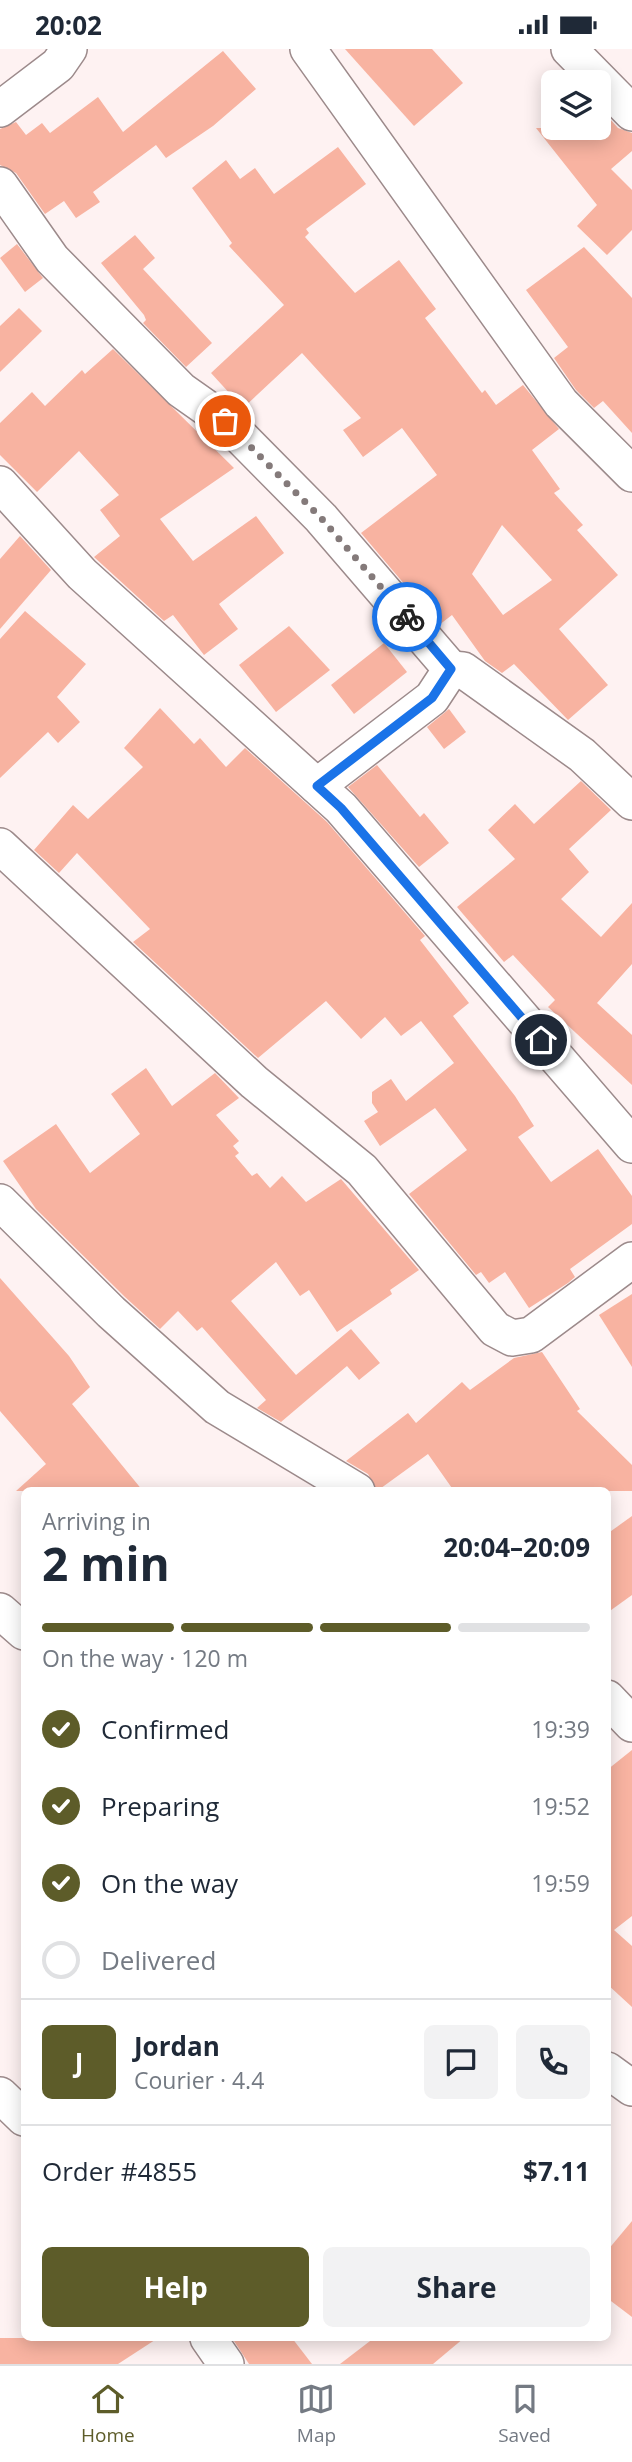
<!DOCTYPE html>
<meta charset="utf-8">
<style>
:root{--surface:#fff;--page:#f2f2f3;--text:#1f2937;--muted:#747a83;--line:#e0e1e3;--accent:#5d5c29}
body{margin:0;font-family:"Open Sans",sans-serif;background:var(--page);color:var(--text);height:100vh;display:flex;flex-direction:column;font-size:26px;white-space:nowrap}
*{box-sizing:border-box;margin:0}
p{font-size:23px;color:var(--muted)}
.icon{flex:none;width:38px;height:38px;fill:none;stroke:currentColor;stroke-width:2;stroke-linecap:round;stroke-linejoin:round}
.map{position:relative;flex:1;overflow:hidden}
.details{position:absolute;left:21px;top:1438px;width:590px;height:854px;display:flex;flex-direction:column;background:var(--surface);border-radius:10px;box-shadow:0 4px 18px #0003}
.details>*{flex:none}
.controls{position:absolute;left:541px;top:21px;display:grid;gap:14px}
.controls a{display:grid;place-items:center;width:70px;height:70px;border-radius:10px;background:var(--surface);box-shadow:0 4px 18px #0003;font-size:35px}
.pin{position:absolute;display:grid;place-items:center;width:60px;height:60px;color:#fff;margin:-30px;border:4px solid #fff;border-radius:50%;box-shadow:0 2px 7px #0007}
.courier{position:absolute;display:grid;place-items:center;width:70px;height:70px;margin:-35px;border:5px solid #1a73e8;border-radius:50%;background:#fff;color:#222;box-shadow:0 2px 9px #0007}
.overview em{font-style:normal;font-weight:700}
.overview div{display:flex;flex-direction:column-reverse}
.overview{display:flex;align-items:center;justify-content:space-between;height:119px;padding:0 21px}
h1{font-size:46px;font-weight:700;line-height:52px}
.bar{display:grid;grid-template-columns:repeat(4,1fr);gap:10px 7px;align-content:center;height:84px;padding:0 21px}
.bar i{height:9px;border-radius:5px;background:var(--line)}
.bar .on{background:var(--accent)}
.bar p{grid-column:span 4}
.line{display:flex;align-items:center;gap:18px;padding:0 21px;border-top:2px solid var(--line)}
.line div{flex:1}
.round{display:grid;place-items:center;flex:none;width:74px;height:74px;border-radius:10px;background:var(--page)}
ol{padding:0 21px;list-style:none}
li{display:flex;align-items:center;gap:21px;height:77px}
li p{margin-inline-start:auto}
li .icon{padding:7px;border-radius:50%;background:var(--accent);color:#fff;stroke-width:4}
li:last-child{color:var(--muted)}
li i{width:38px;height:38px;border:4px solid var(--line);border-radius:50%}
.primary-button{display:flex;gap:14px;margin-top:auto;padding:14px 21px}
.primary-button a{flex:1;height:80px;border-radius:10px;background:var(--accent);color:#fff;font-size:28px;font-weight:700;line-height:80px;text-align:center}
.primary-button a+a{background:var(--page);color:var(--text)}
.status{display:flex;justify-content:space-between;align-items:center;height:49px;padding:0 35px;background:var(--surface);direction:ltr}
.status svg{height:19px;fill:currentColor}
.tab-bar{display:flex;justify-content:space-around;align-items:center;height:98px;border-top:2px solid var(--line);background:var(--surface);font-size:19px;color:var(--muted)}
.tab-bar a{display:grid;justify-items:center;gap:4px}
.tab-bar .on{color:var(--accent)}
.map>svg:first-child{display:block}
</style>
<div class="status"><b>20:02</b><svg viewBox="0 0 49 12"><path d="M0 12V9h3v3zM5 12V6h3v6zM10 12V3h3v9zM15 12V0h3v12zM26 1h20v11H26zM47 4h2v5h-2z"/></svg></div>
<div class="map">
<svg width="632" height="2315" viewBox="0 0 632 2315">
<rect width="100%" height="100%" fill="#fef2f2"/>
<g fill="#f8b3a1" fill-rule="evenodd">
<polygon points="345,0 432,0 463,34 414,77"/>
<polygon points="223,2 256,40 213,77 166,109 156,96 93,143 100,153 76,169 64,152 45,165 16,124 0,116 0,80 16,73 26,86 42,74 50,84 98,48 123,83"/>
<polygon points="609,69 618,79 632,84 632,102 611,120 632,141 632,181 607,206 577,177 597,156 536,79 598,79"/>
<path d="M338,98L366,135L306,180L309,184L305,188L355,244L399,211L436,260L425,269L482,344L485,341L496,356L523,336L559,380L532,401L560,440L554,444L583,476L577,481L618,526L559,580L608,636L568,671L514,615L502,624L485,612L452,566L439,576L361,484L437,426L402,379L363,408L343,381L361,369L302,304L243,359L211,324L284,256L229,197L232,194L192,139L226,111L240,130L255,119L274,145ZM502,476L552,531L503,566L472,525Z"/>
<polygon points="135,186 155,209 143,220 212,294 186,318 143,274 146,271 144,266 101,214"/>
<polygon points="17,195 43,229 25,243 0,209"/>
<polygon points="584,198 632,249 632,384 603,352 594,359 576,341 554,309 568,298 526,241"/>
<polygon points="19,259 42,282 0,323 0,277"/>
<polygon points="113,300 234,419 160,470 193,512 256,467 284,504 219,555 238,580 204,606 173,566 164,572 94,508 120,487 100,461 119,446 79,402 37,443 0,406 0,374 32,343 45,357 82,321 85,325"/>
<polygon points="20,487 51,521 0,580 0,510"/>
<polygon points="25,562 86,615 57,648 80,673 58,694 48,683 0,729 0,590"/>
<polygon points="289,577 330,621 276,663 239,616"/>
<polygon points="384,594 407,623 354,665 331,636"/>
<polygon points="160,659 194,695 200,689 226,718 245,699 327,773 425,887 420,891 469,954 453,967 515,1047 534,1077 518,1088 551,1133 598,1100 632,1147 632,1175 570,1220 575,1228 568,1234 529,1259 505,1223 489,1234 481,1223 476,1226 409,1145 467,1101 435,1059 380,1097 364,1072 378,1063 372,1054 372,1043 391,1030 406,1052 454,1014 421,972 401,987 385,968 361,990 326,952 258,1009 133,893 150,880 77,804 59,824 34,801 73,756 88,770 143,718 124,699"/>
<polygon points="449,660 466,683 444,700 427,678"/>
<polygon points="377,716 420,768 424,764 449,794 419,818 348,738"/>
<polygon points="581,732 611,761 569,800 589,823 561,850 601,888 632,854 632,915 597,954 632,986 632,1036 548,958 555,951 513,906 504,913 457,858 515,810 488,781 515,755 534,775"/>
<polygon points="146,1019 172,1057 215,1024 239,1049 216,1066 239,1092 233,1097 239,1104 235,1107 252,1127 257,1124 270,1139 282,1127 306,1153 341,1130 419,1221 390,1241 392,1245 337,1283 309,1241 300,1247 276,1213 231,1252 296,1326 351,1280 380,1314 359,1331 347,1317 281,1373 257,1359 266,1351 202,1278 197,1282 178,1262 160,1280 125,1248 36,1160 3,1112 56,1075 90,1124 140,1085 111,1045"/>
<polygon points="0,1229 69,1307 90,1338 72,1355 143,1442 16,1442 46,1415 0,1362"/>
<polygon points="632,1245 632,1318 599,1266"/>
<polygon points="542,1303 580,1360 577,1362 632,1416 632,1442 454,1442 428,1405 377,1442 368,1425 346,1412 408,1364 416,1374 462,1333 470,1341 514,1309"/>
<polygon points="632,1467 632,1546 607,1564 607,1485"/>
<polygon points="632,1701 632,1867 614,1881 632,1897 632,1958 607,1935 607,1721"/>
<polygon points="632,2172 632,2268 607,2249 607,2202"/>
<polygon points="0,2289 158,2289 118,2315 0,2315"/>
<polygon points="232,2289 292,2289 312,2315 249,2315"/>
<polygon points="374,2289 464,2289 433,2315 340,2315"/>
</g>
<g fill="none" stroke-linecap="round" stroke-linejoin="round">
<g stroke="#9c8a8b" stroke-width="38">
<g id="minor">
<polyline points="308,0 561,354 632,425"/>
<polyline points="569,0 632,64"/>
<polyline points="0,60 58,16 69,0"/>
<polyline points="0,136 52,210 181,341 225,372 321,469 451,620 432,649 317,737"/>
<polyline points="0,435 82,525 341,759 632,1096"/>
<polyline points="451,620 463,621 582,706 632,753"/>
<polyline points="0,797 254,1033 362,1121 495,1280 512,1289 531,1286 632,1211"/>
<polyline points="0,1153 111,1263 217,1358 357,1442"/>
<polyline points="0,1562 24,1583"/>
<polyline points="607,1649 632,1675"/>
<polyline points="607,2021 632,2039"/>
<polyline points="0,2046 24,2069"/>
<polyline points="208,2289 226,2315"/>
</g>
</g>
<use href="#minor" stroke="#fff" stroke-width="35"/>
</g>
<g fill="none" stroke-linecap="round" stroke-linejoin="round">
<polyline stroke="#847a7a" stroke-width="7" stroke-dasharray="0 12.6" points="225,372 321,469 407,568"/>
<polyline stroke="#1a73e8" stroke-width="9" points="407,568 451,620 432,649 317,737 341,759 541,991"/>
</g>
</svg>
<div class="controls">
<a><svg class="icon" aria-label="layers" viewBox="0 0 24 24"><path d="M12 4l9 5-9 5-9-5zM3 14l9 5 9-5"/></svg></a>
</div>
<div class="pin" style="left:225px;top:372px;background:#ea580c"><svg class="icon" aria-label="bag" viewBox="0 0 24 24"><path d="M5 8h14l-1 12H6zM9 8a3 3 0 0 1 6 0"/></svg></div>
<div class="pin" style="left:541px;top:991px;background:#1f2937"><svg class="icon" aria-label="home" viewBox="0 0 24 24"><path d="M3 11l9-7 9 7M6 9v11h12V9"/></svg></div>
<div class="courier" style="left:407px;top:568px"><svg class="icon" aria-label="bike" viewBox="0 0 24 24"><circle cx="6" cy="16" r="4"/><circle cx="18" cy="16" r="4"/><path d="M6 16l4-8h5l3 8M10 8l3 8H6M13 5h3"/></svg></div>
<section class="details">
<div class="overview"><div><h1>2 min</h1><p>Arriving in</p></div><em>20:04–20:09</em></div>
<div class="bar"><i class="on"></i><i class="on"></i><i class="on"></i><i></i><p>On the way · 120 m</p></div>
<ol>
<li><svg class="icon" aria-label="check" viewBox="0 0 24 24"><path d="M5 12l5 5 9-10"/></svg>Confirmed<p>19:39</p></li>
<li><svg class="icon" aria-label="check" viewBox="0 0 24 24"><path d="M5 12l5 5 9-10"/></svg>Preparing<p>19:52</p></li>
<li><svg class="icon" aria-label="check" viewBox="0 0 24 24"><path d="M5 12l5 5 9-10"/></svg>On the way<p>19:59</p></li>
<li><i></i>Delivered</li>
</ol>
<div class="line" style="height:126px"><b class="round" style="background:var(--accent);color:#fff">J</b><div><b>Jordan</b><p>Courier · 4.4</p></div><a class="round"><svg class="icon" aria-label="chat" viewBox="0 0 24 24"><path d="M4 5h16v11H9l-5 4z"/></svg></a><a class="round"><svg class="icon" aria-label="phone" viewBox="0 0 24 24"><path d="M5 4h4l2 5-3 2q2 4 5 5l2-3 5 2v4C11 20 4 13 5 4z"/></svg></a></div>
<div class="line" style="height:91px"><div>Order #4855</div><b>$7.11</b></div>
<div class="primary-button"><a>Help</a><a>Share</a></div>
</section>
</div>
<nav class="tab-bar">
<a class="on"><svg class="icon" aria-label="home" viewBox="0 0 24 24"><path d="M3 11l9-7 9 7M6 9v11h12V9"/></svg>Home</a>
<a><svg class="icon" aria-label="map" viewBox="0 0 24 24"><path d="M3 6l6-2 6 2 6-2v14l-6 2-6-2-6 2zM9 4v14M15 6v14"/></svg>Map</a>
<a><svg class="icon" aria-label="saved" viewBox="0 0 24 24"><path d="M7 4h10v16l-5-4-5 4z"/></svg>Saved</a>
</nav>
